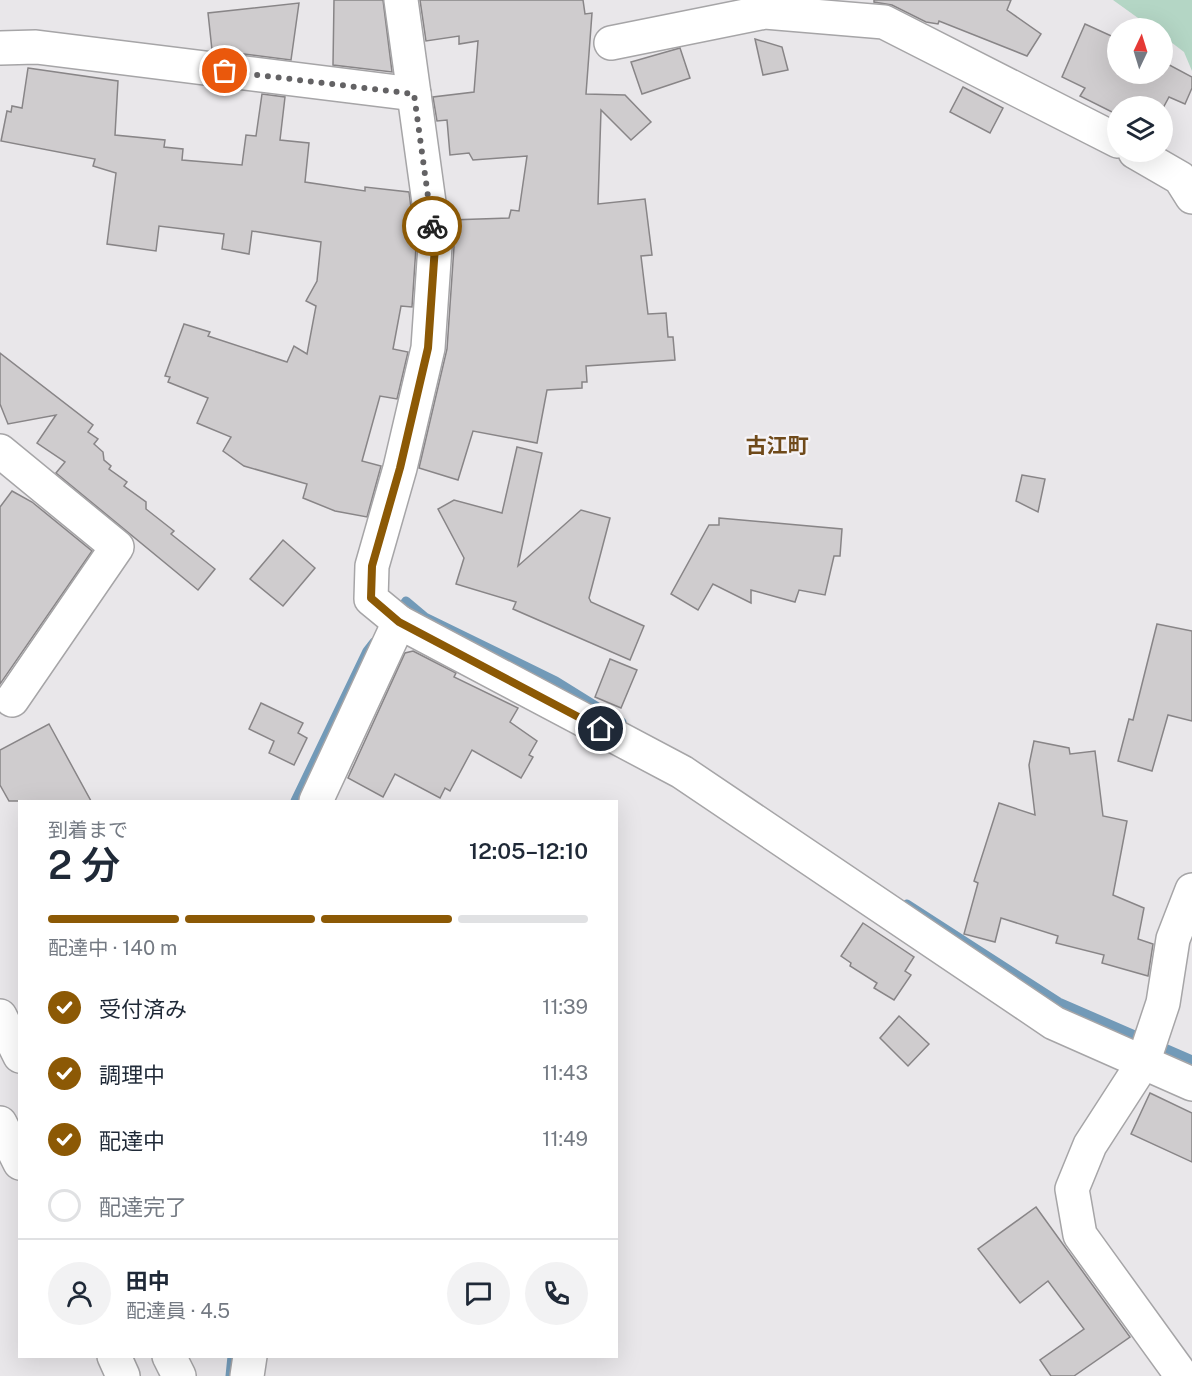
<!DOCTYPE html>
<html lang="ja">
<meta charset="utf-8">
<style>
:root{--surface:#fff;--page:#f2f2f3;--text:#1f2937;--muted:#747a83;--line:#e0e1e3;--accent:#8c5905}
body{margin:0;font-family:"Public Sans","Noto Sans JP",sans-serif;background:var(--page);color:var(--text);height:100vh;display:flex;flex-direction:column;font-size:22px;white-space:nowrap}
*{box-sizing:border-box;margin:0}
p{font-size:20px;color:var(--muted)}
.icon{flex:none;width:33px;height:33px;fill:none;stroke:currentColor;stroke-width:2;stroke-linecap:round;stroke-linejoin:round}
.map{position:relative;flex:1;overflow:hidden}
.side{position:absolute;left:18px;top:800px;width:600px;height:558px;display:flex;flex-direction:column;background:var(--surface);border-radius:0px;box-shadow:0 6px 24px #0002}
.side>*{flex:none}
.needle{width:39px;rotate:4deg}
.tools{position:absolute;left:1107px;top:18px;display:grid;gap:12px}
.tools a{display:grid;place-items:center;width:66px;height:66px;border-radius:50%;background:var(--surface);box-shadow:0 6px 24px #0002;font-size:30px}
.pin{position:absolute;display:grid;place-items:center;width:51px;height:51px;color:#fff;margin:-26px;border:3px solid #fff;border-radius:50%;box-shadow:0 2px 6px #0007}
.courier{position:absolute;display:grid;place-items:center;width:60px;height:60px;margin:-30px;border:4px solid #8c5905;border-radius:50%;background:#fff;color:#222;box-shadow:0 2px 8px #0007}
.headline em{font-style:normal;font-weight:600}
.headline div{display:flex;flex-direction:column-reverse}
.headline{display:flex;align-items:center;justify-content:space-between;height:102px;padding:0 30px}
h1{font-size:39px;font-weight:600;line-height:45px}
.bar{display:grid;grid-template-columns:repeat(4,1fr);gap:9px 6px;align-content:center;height:72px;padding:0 30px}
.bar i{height:8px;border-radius:4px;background:var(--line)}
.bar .selected{background:var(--accent)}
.bar p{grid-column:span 4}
.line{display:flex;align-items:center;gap:15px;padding:0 30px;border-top:2px solid var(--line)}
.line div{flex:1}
.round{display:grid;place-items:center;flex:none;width:63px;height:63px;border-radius:32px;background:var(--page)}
ol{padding:0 30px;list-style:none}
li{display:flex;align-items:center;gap:18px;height:66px}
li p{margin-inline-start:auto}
li .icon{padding:6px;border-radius:50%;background:var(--accent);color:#fff;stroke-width:4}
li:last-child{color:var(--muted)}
li i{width:33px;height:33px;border:3px solid var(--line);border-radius:50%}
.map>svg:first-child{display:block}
</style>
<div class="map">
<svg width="1192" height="1376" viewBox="0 0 1192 1376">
<rect width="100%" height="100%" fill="#e9e7ea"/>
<polygon fill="#b4d6c5" points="1113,0 1192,0 1192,71 1184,52 1163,36 1162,28 1152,28"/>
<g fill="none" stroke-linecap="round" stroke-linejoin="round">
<g stroke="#729ab8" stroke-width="9">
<polyline points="397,613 406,601 425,617 556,681 622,722"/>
<polyline points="295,801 367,651 374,642"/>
<polyline points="907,904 1059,1002 1192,1060"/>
<polyline points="230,1376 232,1356"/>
</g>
</g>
<g fill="#cfccce" stroke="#888587" stroke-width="1.5">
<polygon points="334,0 383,0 392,72 333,65"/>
<polygon points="420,0 583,0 585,14 592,13 586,94 625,95 651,122 631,140 601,110 598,204 645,199 652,255 641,256 648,314 666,313 668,337 673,337 675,360 586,366 587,382 582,382 582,388 547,390 537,443 473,431 458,480 419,468 447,349 454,247 450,220 509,218 511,210 519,211 527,156 473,160 469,153 450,155 447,120 437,121 433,97 474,92 478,41 459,44 459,36 426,41"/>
<polygon points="874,0 1011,0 1007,10 1041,34 1027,56 939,21 938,24 926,22 892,5 874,2"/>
<polygon points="299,3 291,60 212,50 208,13"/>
<polygon points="1085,24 1118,39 1118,74 1162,74 1162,61 1192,77 1192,88 1185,104 1169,97 1162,110 1162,106 1118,106 1118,115 1080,96 1085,88 1062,77"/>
<polygon points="755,39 782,47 788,70 763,75"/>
<polygon points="680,48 690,78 642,94 631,62"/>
<polygon points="28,68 118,81 115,135 165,140 164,147 183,149 182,160 242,165 246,135 256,136 262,94 285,97 280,140 309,143 305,182 365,191 365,187 409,192 416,247 412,307 401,306 393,349 408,352 397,399 380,396 362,461 381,466 367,517 335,511 303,498 307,484 244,466 223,451 231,437 197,423 208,398 168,382 170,377 165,376 184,324 210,332 208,336 287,362 294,346 307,354 316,306 306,301 317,281 321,242 252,231 249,254 222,249 224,234 159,226 156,251 107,244 116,173 93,166 95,159 1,141 7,111 11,112 12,106 22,108"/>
<polygon points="963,87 1003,108 990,133 950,112"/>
<polygon points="0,353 93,425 88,432 98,439 94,444 103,452 104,460 111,466 109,469 127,482 124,486 146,502 146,509 174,531 171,534 215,569 198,590 56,473 65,462 37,443 56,415 8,424 0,404"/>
<polygon points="517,447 542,453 518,566 581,510 610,518 589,598 591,602 644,626 630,660 513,609 516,602 456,584 464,558 438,509 454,500 502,513"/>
<polygon points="1022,475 1045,479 1038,512 1016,501"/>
<polygon points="12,491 32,502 92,551 0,684 0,507"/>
<polygon points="719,518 842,529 840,556 834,556 825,595 799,590 795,602 751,590 751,603 713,584 698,610 671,594 709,525 719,525"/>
<polygon points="283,540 315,568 283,606 250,579"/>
<polygon points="1157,624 1192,631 1192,721 1168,715 1152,771 1118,761 1129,719 1133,720"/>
<polygon points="413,651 456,673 454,677 518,708 510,722 537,741 529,755 533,757 521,778 472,750 450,791 445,788 440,798 395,774 383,797 348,778 405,653"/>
<polygon points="610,659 637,670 621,708 595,697"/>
<polygon points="261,703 303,723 298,733 307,738 294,765 269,753 274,741 249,729"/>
<polygon points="49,724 91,801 9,801 0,785 0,750"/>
<polygon points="1034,741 1069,748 1070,754 1095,751 1103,816 1127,821 1113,895 1144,908 1138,939 1153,944 1148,976 1102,963 1104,955 1056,943 1058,936 1001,918 995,942 964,934 978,883 974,881 999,803 1035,815 1029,765"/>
<polygon points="863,923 914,957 905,971 911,975 894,1000 874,988 877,983 850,966 851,963 841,956"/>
<polygon points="899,1016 929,1044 908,1066 880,1038"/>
<polygon points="1150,1093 1192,1113 1192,1162 1131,1134"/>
<polygon points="1036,1207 1130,1337 1074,1376 1051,1376 1040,1360 1084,1329 1048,1281 1020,1303 978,1249"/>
</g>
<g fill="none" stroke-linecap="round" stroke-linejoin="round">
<g stroke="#a6a5a7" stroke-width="36">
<g id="minor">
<polyline points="611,43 765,12 884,22 1118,141"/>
<polyline points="0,48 36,47 414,94"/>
<polyline points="1135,152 1180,178 1192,197"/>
<polyline points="0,451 117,547 12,700"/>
<polyline points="399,622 371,599 372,566 400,468 428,348 435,246 401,0"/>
<polyline points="316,801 399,622 682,772 1054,1023 1192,1084"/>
<polyline points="247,1376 250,1356"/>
<polyline points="1182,1376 1080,1235 1072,1189 1090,1145 1143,1063 1163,1003 1173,939 1192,890"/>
</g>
</g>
<g stroke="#a6a5a7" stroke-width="36">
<g id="highway">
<polyline points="0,1016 20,1056"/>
<polyline points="0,1123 20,1163"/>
<polyline points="114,1356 123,1376"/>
<polyline points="169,1356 179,1376"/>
</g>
</g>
<use href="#minor" stroke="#fff" stroke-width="33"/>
<use href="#highway" stroke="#fff" stroke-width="33"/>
</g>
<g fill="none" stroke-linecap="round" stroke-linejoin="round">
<polyline stroke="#636264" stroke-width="6" stroke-dasharray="0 10.8" points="225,71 414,94 432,226"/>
<polyline stroke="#8c5905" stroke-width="8" points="432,226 435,246 428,348 400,468 372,566 371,598 399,622 601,729"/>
</g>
<g text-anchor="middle" stroke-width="4.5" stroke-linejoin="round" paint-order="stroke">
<g font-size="21" font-weight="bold" fill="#6f4a1a" stroke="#f6f4f7">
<text x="777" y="453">古江町</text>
</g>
</g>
</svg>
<div class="tools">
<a><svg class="needle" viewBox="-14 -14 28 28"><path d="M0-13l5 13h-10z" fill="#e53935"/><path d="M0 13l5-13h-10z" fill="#747a83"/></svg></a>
<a><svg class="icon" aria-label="layers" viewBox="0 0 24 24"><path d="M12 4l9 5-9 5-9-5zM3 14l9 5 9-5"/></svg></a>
</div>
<div class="pin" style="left:225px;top:71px;background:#ea580c"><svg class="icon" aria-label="bag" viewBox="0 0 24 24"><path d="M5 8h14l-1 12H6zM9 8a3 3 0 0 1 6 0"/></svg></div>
<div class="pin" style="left:601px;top:729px;background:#1f2937"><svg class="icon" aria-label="home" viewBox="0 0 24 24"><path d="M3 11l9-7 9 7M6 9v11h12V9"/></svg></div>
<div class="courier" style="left:432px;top:226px"><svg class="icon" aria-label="bike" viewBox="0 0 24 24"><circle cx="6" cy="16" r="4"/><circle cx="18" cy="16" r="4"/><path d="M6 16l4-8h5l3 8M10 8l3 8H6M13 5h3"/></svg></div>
<section class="side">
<div class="headline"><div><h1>2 分</h1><p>到着まで</p></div><em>12:05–12:10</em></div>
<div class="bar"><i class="selected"></i><i class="selected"></i><i class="selected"></i><i></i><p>配達中 · 140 m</p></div>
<ol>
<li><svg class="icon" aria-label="check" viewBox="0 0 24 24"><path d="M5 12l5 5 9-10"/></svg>受付済み<p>11:39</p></li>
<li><svg class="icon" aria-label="check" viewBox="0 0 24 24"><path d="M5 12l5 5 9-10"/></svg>調理中<p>11:43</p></li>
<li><svg class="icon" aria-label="check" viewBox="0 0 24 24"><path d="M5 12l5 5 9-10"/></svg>配達中<p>11:49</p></li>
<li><i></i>配達完了</li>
</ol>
<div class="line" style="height:108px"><a class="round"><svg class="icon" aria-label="person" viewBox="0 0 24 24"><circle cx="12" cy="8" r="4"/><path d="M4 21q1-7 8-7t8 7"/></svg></a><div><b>田中</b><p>配達員 · 4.5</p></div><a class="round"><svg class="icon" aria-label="chat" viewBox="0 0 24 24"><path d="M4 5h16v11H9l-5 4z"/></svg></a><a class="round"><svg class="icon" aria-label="phone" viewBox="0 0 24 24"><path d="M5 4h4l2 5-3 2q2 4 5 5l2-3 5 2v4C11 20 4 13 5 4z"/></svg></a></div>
</section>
</div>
